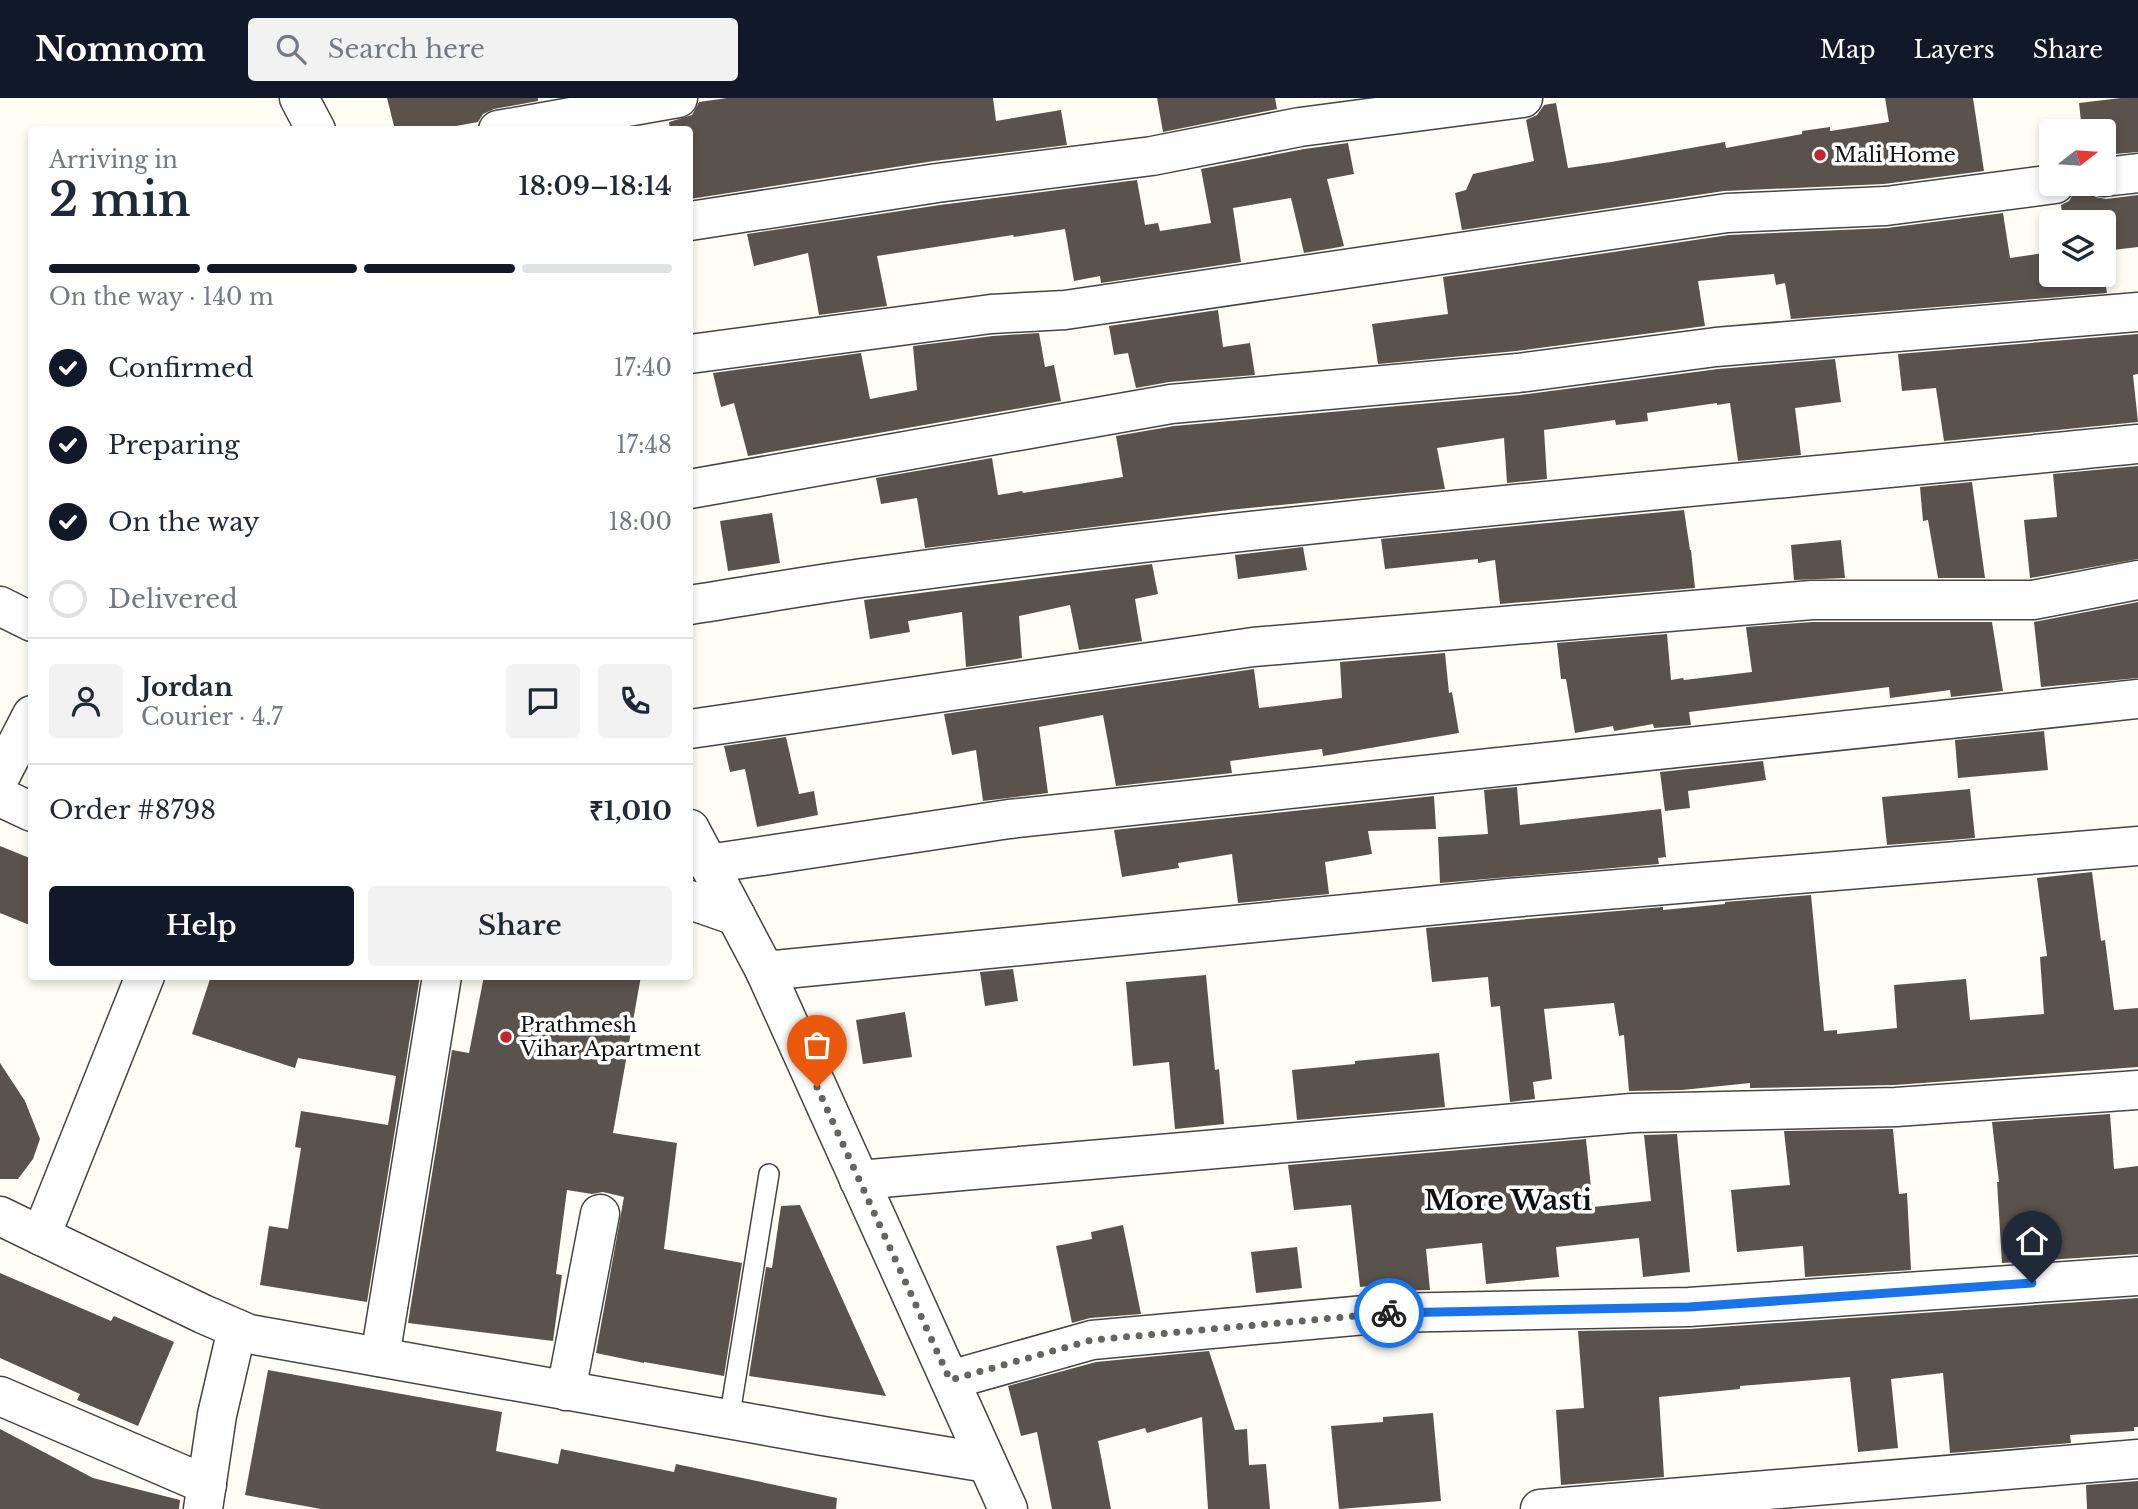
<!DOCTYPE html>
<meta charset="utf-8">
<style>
:root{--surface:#fff;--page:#f2f2f3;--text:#1f2937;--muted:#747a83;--line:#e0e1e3;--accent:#111827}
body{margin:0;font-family:"Libre Baskerville",serif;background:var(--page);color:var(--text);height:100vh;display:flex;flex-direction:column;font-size:26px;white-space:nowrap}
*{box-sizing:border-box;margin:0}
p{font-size:23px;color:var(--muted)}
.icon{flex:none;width:38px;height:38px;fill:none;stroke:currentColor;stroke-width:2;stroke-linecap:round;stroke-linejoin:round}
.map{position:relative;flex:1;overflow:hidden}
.side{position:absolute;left:28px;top:28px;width:665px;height:854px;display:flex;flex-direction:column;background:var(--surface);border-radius:7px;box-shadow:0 4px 10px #0003}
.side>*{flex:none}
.needle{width:46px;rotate:73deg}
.tools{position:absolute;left:2039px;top:21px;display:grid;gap:14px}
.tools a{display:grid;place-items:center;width:77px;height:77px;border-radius:7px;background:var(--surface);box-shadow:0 4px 10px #0003;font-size:35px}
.pin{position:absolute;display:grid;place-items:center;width:60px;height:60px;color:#fff;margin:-72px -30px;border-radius:50% 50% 50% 0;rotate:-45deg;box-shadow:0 0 7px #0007}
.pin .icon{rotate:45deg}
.courier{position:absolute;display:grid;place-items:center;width:70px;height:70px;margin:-35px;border:5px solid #1a73e8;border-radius:50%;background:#fff;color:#222;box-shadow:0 2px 9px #0007}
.summary em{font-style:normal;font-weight:600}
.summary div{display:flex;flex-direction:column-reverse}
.summary{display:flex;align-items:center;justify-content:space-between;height:119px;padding:0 21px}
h1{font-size:46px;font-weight:600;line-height:52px}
.bar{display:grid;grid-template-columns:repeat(4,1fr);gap:10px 7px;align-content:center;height:84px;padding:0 21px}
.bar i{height:9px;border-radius:5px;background:var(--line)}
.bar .selected{background:var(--accent)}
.bar p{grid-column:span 4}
.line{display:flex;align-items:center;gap:18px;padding:0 21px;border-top:2px solid var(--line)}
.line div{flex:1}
.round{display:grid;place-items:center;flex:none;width:74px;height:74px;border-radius:7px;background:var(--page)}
ol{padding:0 21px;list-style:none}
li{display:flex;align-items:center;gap:21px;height:77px}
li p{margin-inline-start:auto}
li .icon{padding:7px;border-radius:50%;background:var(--accent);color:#fff;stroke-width:4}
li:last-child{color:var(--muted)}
li i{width:38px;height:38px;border:4px solid var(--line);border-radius:50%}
.action{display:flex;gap:14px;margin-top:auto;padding:14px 21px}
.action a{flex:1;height:80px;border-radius:7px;background:var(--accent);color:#fff;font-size:28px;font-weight:600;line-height:80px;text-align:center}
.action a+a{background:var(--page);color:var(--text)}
header{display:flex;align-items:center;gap:42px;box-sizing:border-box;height:98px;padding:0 35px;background:var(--accent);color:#fff}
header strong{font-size:33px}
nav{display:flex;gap:38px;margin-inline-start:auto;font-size:24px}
.search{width:490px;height:63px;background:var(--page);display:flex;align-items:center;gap:18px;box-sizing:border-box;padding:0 24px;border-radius:7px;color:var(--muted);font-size:26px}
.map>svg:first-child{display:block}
</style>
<header>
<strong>Nomnom</strong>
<div class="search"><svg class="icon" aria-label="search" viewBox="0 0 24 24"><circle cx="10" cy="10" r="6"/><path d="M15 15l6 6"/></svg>Search here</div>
<nav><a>Map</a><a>Layers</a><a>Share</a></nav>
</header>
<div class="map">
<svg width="2138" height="1411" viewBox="0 0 2138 1411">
<rect width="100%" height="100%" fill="#fffdf5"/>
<g fill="#5a524d">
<polygon points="387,0 538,0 538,3 494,11 483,16 478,24 434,32 395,32"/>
<polygon points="727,0 993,0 996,23 1061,12 1067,47 934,63 690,101 690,32 670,32 669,24 692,17 699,4"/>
<polygon points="1157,0 1275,0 1277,11 1163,34"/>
<polygon points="1885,0 1973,0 1984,73 1884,86 1724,93 1462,132 1455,95 1466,92 1473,76 1534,63 1526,22 1537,17 1544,7 1556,5 1568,70 1611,64 1725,44 1726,50 1802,36 1802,33 1830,29 1830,33 1889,24"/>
<polygon points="2121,0 2138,0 2138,54 2104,57 2104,33 2082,33 2079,5"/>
<polygon points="1348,45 1354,76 1327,81 1344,148 1334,150 1304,155 1291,100 1233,110 1241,164 1101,185 1100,178 1074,183 1065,131 1014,139 1013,137 877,158 887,208 819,217 808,155 754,168 747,136 940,107 1137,82 1145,127 1158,125 1160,133 1211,125 1201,71 1304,51"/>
<polygon points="2083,92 2086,92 2096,99 2106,101 2138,97 2138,149 2104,153 2104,124 2063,124 2061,107 2069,103 2075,93"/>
<polygon points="2003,115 2010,160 2051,154 2051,177 2104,177 2107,195 1791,221 1785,185 1776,187 1774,176 1719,181 1698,183 1705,228 1516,253 1378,266 1372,226 1448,216 1443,179 1729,137 1887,130"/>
<polygon points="1218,212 1223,249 1250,245 1255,277 1169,284 1136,290 1128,255 1114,257 1109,228"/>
<polygon points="1039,235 1045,269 1054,267 1061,303 748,358 734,305 721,309 713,275 861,255 870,301 917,292 913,248 993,238"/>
<polygon points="2138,236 2138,276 2133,277 2138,324 1944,343 1936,290 1902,293 1898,256"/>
<polygon points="1835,261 1841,304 1795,310 1801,357 1738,363 1730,305 1717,307 1717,305 1647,315 1648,323 1616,327 1615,322 1544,332 1547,381 1507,385 1504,340 1437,350 1445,391 1229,412 925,450 917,400 881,406 876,380 992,360 998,397 1022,393 1023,395 1123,379 1116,338 1174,328 1520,297 1718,271"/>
<polygon points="2138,368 2138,461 2030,480 2024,422 2057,419 2053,376"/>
<polygon points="1972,384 1985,480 1938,480 1928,422 1923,423 1920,389"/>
<polygon points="1684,412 1690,452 1691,452 1695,490 1500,506 1495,462 1478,465 1478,461 1385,471 1381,441"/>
<polygon points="772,415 780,465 728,473 720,423"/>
<polygon points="1841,442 1845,480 1794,482 1791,447"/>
<polygon points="1303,449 1307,472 1238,481 1235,457"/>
<polygon points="1152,466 1158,496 1135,501 1142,543 1079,552 1070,507 1019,518 1022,560 966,569 962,514 908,523 910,534 870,541 864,502"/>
<polygon points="2138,504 2138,580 2041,589 2034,524"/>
<polygon points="1813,524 1992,524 2003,593 1951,599 1950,592 1890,600 1889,589 1689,614 1691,627 1654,630 1653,626 1614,633 1613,628 1575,635 1566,581 1561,581 1557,545 1667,536 1671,582 1683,580 1684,582 1752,574 1746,529"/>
<polygon points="1445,555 1449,595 1452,594 1459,635 1323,658 1322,651 1230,663 1232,675 1116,688 1103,617 1039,629 1048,695 983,703 976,652 952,657 944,616 1254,571 1259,610 1342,600 1340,564"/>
<polygon points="2044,633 2048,672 1958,680 1955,642"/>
<polygon points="786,639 799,696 814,693 818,717 757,729 745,671 730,674 724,648"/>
<polygon points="1763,663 1766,682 1688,693 1690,710 1665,713 1660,674"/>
<polygon points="1517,689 1520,727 1661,711 1666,759 1658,760 1659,766 1440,785 1438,739 1488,736 1484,692"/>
<polygon points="1970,691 1975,740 1887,747 1882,699"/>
<polygon points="1434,698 1436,731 1368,733 1372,756 1325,764 1329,796 1238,805 1232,756 1178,765 1179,770 1122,779 1114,732"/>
<polygon points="0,748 32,761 32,828 0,815"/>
<polygon points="2092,774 2101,843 2105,842 2114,912 2138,910 2138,969 1895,987 1750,990 1750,985 1682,992 1629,993 1624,937 1619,938 1614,905 1544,911 1552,981 1533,984 1535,1001 1510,1004 1500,908 1491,909 1488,879 1432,884 1426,830 1663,809 1663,812 1725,806 1725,804 1811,797 1824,933 1837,932 1837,936 1897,930 1894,887 1966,881 1970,922 2044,916 2040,859 2047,858 2037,780"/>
<polygon points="1013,871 1018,903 985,908 980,874"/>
<polygon points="1206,877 1215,972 1219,971 1224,1026 1175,1031 1169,964 1133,968 1126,884"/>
<polygon points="211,878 420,878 367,1204 260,1187 269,1128 288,1131 301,1050 295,1049 301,1013 388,1027 396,978 298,960 295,970 192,936"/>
<polygon points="484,878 641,878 613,1035 677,1045 664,1151 742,1165 724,1278 644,1264 644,1265 596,1255 624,1099 603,1094 592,1096 567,1092 556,1176 562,1177 553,1243 408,1225 452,952 469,955"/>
<polygon points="905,914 912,959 863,966 856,922"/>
<polygon points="1439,955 1445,1009 1297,1022 1292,972 1355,966 1355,963"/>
<polygon points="0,965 25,1003 40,1041 33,1061 18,1081 0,1081"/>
<polygon points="2110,1016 2114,1071 2138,1068 2138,1156 2002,1165 1997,1084 1999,1084 1992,1024"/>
<polygon points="1893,1031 1899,1096 1907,1095 1911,1172 1805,1179 1803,1148 1737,1154 1731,1092 1790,1087 1784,1033"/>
<polygon points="1677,1036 1690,1174 1643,1179 1639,1140 1556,1149 1559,1179 1486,1186 1482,1145 1426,1151 1430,1192 1392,1193 1391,1186 1360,1189 1351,1107 1294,1112 1288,1067 1586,1041 1593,1109 1651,1103 1644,1037"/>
<polygon points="800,1107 886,1298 749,1278 766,1169 772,1170 781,1108"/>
<polygon points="1123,1127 1141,1216 1090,1220 1072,1225 1056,1148 1092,1141 1091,1134"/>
<polygon points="1297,1149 1302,1190 1256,1195 1251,1154"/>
<polygon points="0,1175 111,1223 114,1218 174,1244 138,1328 77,1302 80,1296 0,1260"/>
<polygon points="2138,1200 2138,1329 2134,1329 2134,1333 2070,1337 2071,1345 1950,1355 1943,1275 1891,1281 1898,1350 1858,1354 1850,1279 1740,1288 1740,1291 1659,1299 1664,1379 1561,1387 1556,1312 1584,1310 1578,1233 1690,1231"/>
<polygon points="1209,1253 1235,1332 1247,1331 1249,1367 1266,1366 1270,1411 1208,1411 1202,1319 1147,1335 1145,1330 1098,1343 1111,1411 1052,1411 1037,1334 1021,1338 1008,1288 1096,1264"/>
<polygon points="268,1272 502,1314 496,1353 558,1366 561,1351 674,1374 676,1366 837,1400 836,1411 321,1411 245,1397"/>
<polygon points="1433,1315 1441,1403 1339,1411 1331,1328 1383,1324 1383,1319"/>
<polygon points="0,1331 93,1380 180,1402 179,1411 0,1411"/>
<polygon points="2138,1383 2138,1411 2087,1411 2086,1387"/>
</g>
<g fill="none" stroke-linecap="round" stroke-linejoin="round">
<g stroke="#444" stroke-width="22">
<polyline id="service" points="729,1322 769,1076"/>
</g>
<g stroke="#444" stroke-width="41">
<g id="minor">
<polyline points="299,0 316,32"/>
<polyline points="498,32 678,0"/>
<polyline points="2104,79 2138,75"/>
<polyline points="690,123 937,85 1152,58 1300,29 1523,0"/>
<polyline points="690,256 991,216 1065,212 1727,115 1886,108 2055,86"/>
<polyline points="690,391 1171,306 1518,275 1716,249 2138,214"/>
<path d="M690,507C755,497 820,485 885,477C1301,421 1720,388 2138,346"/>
<polyline points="0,508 32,524"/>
<polyline points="690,631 1253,549 1812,502 2033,502 2138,482"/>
<polyline points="0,679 32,617"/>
<polyline points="0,699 32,714"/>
<polyline points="690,731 765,873 1008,1411"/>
<polyline points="708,766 1009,721 2138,601"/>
<polyline points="690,802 736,818"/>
<polyline points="765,873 1509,800 2138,748"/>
<polyline points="859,1082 1632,1015 1896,1009 2138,992"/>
<polyline points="0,1118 203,1216 249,1236 823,1338 987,1365"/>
<polyline points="41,1138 145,878"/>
<polyline points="380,1259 442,878"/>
<polyline points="950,1282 1092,1242 1387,1215 1689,1209 2138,1178"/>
<polyline points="566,1293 600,1116"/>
<polyline points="0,1298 207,1387"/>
<polyline points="203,1411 217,1317 237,1231"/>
<polyline points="1540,1411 2138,1361"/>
</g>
</g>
<use href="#service" stroke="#fff" stroke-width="19"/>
<use href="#minor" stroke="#fff" stroke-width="38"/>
</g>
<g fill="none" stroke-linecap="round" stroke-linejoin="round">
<polyline stroke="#646461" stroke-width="7" stroke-dasharray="0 12.6" points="817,989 950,1282 1092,1242 1389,1215"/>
<polyline stroke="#1a73e8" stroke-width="9" points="1389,1215 1689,1209 2032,1185"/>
</g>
<g fill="#c4262e" stroke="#fff" stroke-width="2.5">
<circle cx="1820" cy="57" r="7"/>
<circle cx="506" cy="939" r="7"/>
</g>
<g text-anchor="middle" stroke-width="7" stroke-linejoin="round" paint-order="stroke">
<g font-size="21" fill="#111" stroke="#fff" text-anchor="start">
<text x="1834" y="64">Mali Home</text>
<text x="520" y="934">Prathmesh<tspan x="520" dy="24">Vihar Apartment</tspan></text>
</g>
<g font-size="28" font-weight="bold" fill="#111" stroke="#fff">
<text x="1508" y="1112">More Wasti</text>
</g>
</g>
</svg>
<div class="tools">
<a><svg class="needle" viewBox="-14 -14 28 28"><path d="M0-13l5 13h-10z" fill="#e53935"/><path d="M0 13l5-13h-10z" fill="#747a83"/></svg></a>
<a><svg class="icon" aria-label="layers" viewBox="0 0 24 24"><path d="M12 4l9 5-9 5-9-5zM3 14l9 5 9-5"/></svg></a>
</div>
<div class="pin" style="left:817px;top:989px;background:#ea580c"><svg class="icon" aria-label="bag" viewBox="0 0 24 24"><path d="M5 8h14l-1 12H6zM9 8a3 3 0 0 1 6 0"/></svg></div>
<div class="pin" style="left:2032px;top:1185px;background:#1f2937"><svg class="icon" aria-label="home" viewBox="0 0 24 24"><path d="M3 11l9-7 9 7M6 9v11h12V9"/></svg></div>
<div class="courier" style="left:1389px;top:1215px"><svg class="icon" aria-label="bike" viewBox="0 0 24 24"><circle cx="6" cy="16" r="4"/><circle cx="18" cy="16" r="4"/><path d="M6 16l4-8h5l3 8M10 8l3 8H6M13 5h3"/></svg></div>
<section class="side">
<div class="summary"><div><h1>2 min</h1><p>Arriving in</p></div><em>18:09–18:14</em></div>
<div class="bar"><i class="selected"></i><i class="selected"></i><i class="selected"></i><i></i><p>On the way · 140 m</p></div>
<ol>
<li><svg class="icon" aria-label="check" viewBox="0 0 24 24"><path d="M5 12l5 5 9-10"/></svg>Confirmed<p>17:40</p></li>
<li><svg class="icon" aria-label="check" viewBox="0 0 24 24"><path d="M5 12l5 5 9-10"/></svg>Preparing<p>17:48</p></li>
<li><svg class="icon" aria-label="check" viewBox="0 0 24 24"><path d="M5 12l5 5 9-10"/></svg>On the way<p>18:00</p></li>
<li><i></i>Delivered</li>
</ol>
<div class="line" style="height:126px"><a class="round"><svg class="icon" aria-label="person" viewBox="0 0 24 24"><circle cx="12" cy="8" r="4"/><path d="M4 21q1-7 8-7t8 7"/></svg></a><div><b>Jordan</b><p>Courier · 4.7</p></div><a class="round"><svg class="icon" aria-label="chat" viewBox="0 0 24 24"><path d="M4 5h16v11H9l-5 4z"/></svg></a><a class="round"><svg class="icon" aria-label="phone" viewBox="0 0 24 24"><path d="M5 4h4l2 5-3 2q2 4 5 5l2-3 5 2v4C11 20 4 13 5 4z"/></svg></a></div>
<div class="line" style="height:91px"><div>Order #8798</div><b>₹1,010</b></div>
<div class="action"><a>Help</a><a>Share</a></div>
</section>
</div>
